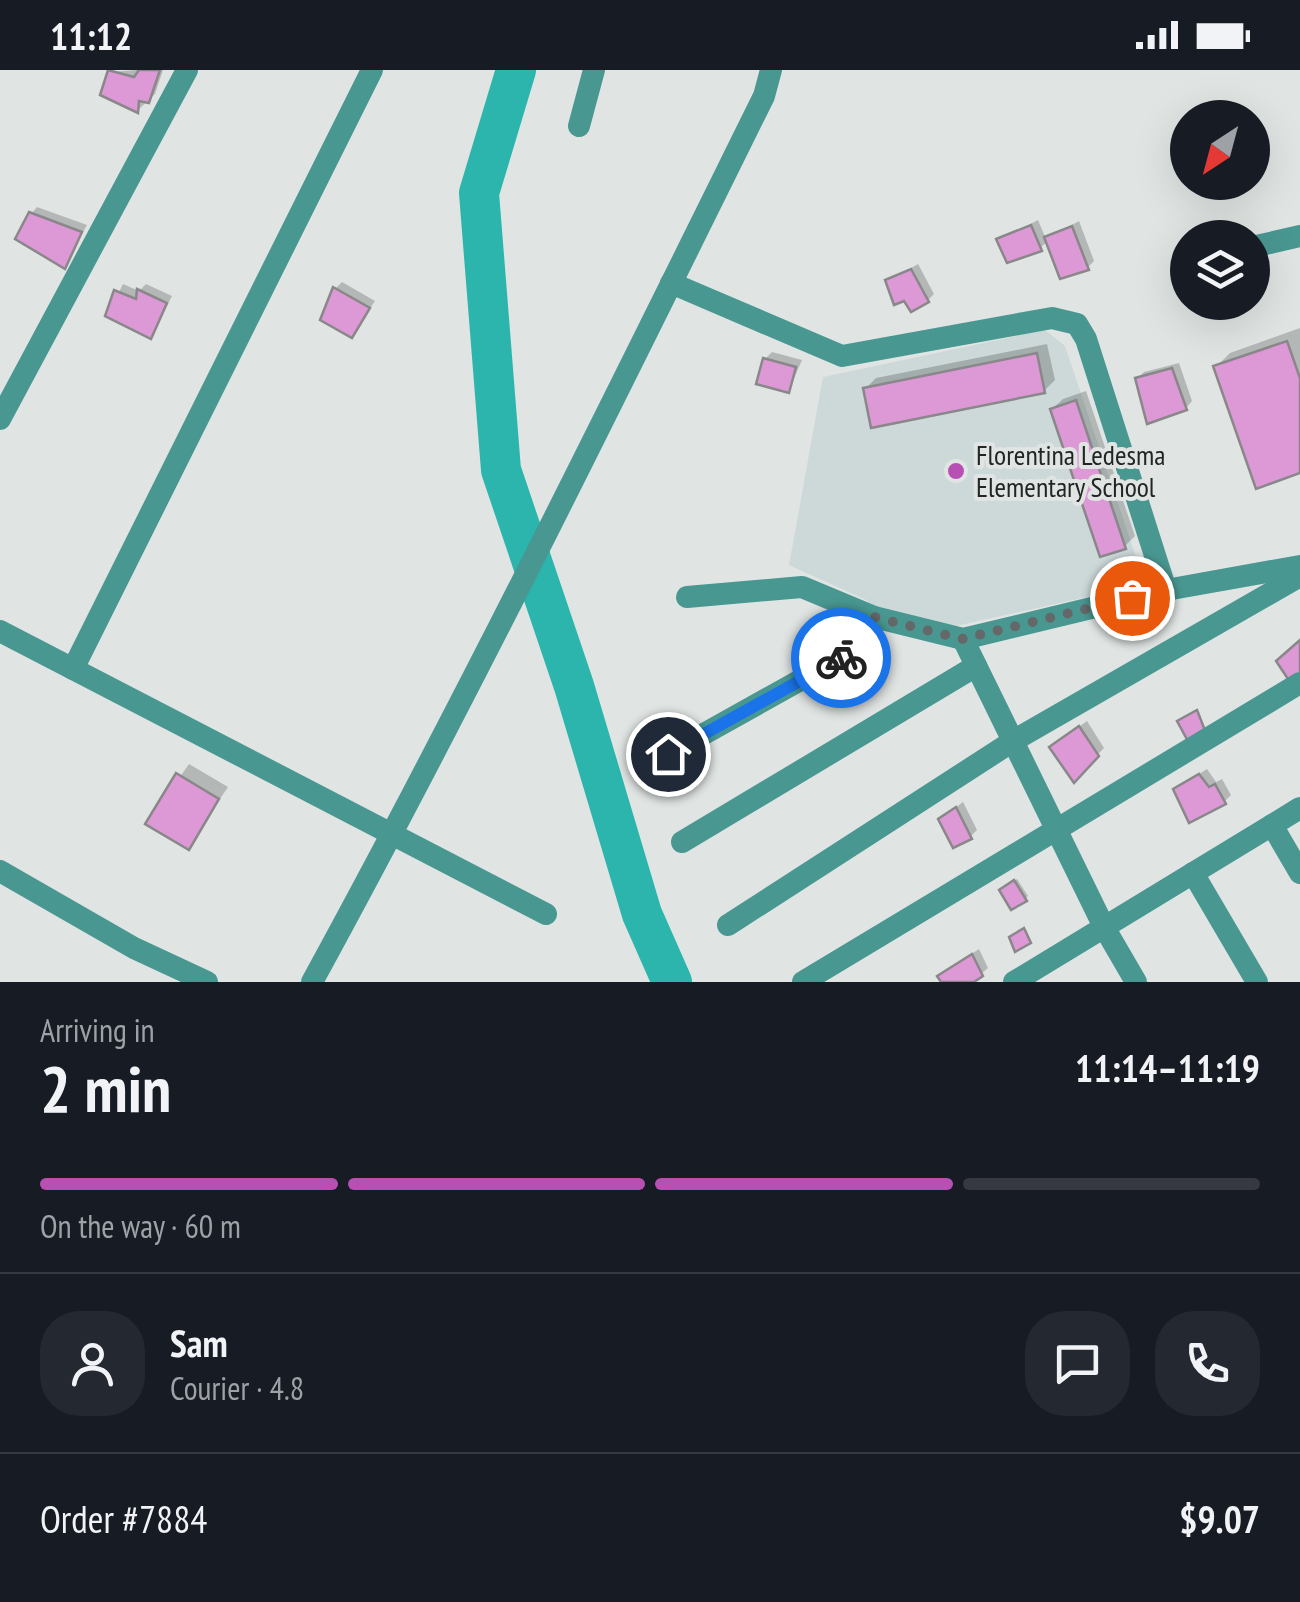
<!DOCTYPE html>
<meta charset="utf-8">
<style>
:root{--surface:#171b24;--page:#242831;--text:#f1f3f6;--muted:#9ea1a6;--line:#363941;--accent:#b84fb2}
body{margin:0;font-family:"PT Sans Narrow",sans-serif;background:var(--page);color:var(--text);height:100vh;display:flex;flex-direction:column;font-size:38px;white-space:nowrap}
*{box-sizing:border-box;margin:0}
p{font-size:32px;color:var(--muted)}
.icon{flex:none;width:55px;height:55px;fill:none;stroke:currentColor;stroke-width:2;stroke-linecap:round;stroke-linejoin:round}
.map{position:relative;height:912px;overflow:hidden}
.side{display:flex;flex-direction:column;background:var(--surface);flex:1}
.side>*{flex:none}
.needle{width:65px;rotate:216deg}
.controls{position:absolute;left:1170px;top:30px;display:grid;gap:20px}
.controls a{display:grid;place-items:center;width:100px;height:100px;border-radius:50%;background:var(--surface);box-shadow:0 10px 40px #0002;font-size:50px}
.pin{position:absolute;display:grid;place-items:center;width:85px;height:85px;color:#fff;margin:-42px;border:5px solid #fff;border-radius:50%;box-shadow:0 2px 10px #0007}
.courier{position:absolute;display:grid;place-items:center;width:100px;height:100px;margin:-50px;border:8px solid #1a73e8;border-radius:50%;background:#fff;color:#222;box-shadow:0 2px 12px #0007}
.headline em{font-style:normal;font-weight:800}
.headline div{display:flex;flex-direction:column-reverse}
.headline{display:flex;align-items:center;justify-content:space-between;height:170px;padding:0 40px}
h1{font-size:65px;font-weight:800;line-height:75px}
.bar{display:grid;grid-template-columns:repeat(4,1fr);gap:15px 10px;align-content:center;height:120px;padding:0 40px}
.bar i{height:12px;border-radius:8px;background:var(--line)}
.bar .current{background:var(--accent)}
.bar p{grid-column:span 4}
.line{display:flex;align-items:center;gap:25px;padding:0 40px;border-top:2px solid var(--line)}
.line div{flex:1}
.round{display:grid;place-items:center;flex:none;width:105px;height:105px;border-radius:40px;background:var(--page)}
.status{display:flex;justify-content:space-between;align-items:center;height:70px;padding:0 50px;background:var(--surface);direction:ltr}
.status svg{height:28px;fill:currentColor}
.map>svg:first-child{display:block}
</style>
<div class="status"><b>11:12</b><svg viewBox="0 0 49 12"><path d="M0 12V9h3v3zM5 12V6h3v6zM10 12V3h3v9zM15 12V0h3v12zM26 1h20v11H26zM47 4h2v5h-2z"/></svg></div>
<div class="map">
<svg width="1300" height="912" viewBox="0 0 1300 912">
<rect width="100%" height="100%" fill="#e0e5e4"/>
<polygon fill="#ccd9d8" points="1045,260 1065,276 1145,514 956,556 886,549 866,530 789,495 823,307"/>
<g fill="#0003">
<polygon points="136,0 163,0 155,24 138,40 110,2"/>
<polygon points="37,137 87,155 64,196 31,144"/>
<polygon points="1038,150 1046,169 1079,151 1094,191 1087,198 1048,171 1040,178 999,170"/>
<polygon points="918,194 934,224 928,230 888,211"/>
<polygon points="342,212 375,231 351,265 335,219"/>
<polygon points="123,214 139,221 146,214 172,226 151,266 108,244"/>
<polygon points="1300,258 1300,401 1216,297 1230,283"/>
<polygon points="1047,274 1055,310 1044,321 865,319 876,308"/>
<polygon points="772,282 802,290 789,320 765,289"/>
<polygon points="1179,293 1192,331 1186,338 1137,309 1144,302"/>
<polygon points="1086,321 1135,466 1125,476 1052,339 1063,329"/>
<polygon points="1087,651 1104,678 1074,709 1059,671"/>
<polygon points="189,694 228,717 188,777 148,753"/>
<polygon points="1207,699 1216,712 1222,709 1231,725 1224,732 1176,719"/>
<polygon points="963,732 977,760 970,767 941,749"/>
<polygon points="1017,809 1028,826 1025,829 1005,817"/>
<polygon points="979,879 988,898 981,904 947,900"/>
</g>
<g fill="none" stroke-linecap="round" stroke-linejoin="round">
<polyline stroke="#2bb5ac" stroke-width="40" points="516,0 479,123 501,400 574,616 642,844 672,912"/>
</g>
<g fill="#dc99d5" stroke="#8a878a" stroke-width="2.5">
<polygon points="108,0 134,7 139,0 160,0 149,33 139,31 138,43 100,25"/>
<polygon points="29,142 82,162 65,199 15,169"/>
<polygon points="1031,155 1042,181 1007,193 996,169"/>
<polygon points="1072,156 1089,200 1060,209 1044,167"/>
<polygon points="911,199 929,232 911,242 904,231 894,235 885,210"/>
<polygon points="333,217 370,238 352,268 320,250"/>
<polygon points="137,219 167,233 151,269 105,246 114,220 136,229"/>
<polygon points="1287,271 1300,308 1300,403 1256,419 1213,296"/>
<polygon points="1037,283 1045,323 871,358 863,318"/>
<polygon points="763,288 796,297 789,323 756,314"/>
<polygon points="1172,298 1187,340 1147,354 1135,308"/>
<polygon points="1076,330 1126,479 1100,487 1050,339"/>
<polygon points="1300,570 1300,606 1290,612 1276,591"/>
<polygon points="1197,640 1206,663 1189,673 1177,651"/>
<polygon points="1079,656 1099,686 1074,713 1049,677"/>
<polygon points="176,703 219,729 189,780 145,754"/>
<polygon points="1199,704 1209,717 1215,714 1226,734 1189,753 1173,719"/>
<polygon points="956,737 972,769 953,778 938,749"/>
<polygon points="1014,810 1027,831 1011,840 999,820"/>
<polygon points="1024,858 1031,873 1015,882 1009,867"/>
<polygon points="972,884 983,906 974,912 941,912 937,906"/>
</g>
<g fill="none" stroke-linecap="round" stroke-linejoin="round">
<g stroke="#499791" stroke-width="22">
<polyline points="579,56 594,0"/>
<polyline points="1252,177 1300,166"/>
<polyline points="671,213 842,286 1052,248 1077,254 1086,269 1166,520"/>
<polyline points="0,349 187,0"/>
<polyline points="687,527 802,517 874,547 963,569 1166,520 1300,496"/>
<polyline points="0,561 546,844"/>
<polyline points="963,569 1104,857 1136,912"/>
<polyline points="73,599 372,0"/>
<polyline points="668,684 847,584 874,547"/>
<polyline points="1272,755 1300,803"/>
<polyline points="682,772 976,596"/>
<polyline points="0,801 134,878 207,912"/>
<polyline points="1193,803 1257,912"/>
<polyline points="728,855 1013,671 1300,506"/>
<path d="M312,912C471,621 617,323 764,26L771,0"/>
<polyline points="803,912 1300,613"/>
<polyline points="1014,912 1300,738"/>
</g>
</g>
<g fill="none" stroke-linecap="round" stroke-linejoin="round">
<polyline stroke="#656868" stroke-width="10" stroke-dasharray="0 18" points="841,588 874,547 962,569 1132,528"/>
<polyline stroke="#1a73e8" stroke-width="12" points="668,684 841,588"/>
</g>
<circle fill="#b84fb2" stroke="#e0e5e4" stroke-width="4" cx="956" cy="401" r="10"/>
<g text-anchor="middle" stroke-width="8" stroke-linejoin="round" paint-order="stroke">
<g font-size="28" fill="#232525" stroke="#e0e5e4" text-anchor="start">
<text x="976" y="395">Florentina Ledesma<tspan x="976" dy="32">Elementary School</tspan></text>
</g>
</g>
</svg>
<div class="controls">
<a><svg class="needle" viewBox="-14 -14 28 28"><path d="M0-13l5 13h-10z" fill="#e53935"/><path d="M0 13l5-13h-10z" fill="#9ea1a6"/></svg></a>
<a><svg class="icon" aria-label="layers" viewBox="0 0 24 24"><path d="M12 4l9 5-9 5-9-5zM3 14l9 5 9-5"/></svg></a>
</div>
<div class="pin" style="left:1132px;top:528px;background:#ea580c"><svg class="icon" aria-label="bag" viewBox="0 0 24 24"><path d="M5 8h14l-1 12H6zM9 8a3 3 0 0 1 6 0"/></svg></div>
<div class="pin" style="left:668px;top:684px;background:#1f2937"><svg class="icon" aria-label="home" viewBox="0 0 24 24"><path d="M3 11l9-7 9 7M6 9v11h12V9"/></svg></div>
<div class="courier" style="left:841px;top:588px"><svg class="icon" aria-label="bike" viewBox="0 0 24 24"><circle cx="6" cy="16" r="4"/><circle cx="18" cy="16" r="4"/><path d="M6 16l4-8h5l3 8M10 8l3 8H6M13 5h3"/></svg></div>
</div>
<section class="side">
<div class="headline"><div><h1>2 min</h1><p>Arriving in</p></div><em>11:14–11:19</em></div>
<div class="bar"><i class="current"></i><i class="current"></i><i class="current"></i><i></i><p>On the way · 60 m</p></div>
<div class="line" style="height:180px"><a class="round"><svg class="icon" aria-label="person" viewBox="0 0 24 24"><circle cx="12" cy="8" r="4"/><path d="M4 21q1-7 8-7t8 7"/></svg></a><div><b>Sam</b><p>Courier · 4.8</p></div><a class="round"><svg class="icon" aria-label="chat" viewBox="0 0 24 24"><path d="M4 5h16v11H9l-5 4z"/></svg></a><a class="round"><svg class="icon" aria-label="phone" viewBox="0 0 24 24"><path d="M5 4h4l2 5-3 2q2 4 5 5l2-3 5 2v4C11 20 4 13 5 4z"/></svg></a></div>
<div class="line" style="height:130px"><div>Order #7884</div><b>$9.07</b></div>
</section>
